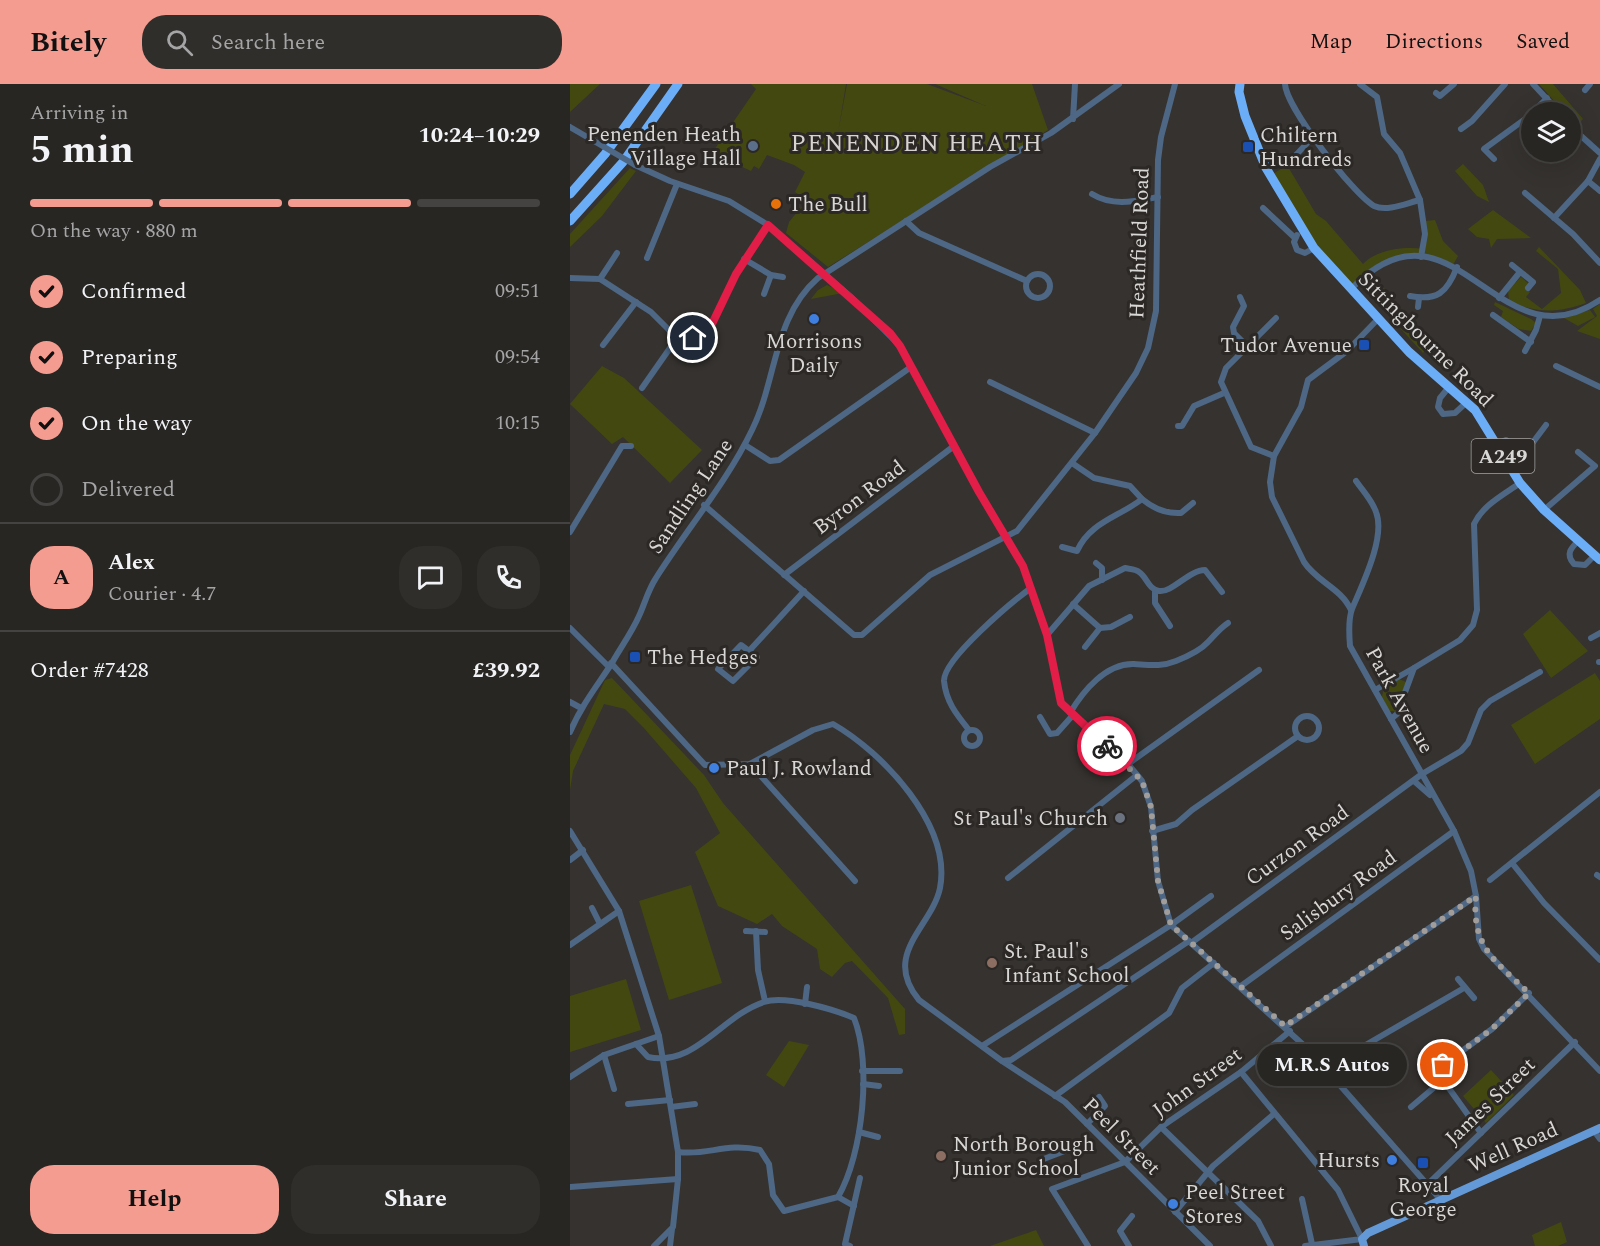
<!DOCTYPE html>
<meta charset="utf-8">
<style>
:root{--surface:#282623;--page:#302e2b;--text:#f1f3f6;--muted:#a5a5a6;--line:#444341;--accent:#f59c90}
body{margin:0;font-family:Spectral,serif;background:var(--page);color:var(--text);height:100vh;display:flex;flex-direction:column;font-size:22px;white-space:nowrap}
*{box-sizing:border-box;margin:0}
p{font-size:20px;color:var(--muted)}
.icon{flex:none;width:33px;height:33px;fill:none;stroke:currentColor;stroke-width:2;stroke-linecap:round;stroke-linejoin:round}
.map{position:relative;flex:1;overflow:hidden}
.sheet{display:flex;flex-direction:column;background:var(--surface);width:570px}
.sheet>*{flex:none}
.controls{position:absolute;left:951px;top:18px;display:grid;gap:12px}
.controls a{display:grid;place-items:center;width:60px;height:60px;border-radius:50%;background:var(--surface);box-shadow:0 6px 24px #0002,0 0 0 2px var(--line);font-size:30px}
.pin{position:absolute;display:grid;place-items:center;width:51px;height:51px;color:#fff;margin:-26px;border:3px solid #fff;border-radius:50%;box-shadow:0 2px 6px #0007}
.courier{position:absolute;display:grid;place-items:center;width:60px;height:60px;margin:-30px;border:4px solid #e11d48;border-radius:50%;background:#fff;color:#222;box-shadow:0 2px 8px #0007}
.bubble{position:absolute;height:42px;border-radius:21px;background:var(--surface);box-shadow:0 6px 24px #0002,0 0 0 2px var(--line);font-size:20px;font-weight:700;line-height:42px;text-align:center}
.headline em{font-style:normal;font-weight:700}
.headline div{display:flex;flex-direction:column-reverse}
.headline{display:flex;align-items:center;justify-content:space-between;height:102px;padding:0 30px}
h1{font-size:39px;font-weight:700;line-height:45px}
.bar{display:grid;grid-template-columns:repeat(4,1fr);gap:9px 6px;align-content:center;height:72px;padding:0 30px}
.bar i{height:8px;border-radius:4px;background:var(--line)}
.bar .active{background:var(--accent)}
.bar p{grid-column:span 4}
.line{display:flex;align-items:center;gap:15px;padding:0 30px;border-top:2px solid var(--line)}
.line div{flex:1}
.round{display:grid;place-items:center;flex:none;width:63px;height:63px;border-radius:24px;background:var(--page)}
ol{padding:0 30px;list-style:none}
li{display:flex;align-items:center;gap:18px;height:66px}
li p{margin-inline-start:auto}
li .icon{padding:6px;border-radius:50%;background:var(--accent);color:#111;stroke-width:4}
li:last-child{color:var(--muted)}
li i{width:33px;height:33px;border:3px solid var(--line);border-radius:50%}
.action{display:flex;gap:12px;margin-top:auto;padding:12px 30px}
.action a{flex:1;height:69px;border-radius:24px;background:var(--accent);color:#111;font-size:24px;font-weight:700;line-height:69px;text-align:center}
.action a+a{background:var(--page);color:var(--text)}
header{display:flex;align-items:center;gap:36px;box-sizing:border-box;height:84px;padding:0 30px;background:var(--accent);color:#111}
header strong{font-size:28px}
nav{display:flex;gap:33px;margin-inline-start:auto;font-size:21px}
.search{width:420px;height:54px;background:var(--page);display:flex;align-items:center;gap:15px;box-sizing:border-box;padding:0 21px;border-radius:24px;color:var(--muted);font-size:22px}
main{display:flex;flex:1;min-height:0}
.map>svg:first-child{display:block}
</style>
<header>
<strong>Bitely</strong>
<div class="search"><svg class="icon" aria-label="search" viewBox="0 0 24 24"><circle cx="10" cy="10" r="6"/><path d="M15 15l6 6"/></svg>Search here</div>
<nav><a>Map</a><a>Directions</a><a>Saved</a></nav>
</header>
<main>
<section class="sheet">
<div class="headline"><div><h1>5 min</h1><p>Arriving in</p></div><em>10:24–10:29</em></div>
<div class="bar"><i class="active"></i><i class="active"></i><i class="active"></i><i></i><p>On the way · 880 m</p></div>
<ol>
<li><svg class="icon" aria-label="check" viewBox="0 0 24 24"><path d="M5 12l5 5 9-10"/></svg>Confirmed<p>09:51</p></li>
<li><svg class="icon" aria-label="check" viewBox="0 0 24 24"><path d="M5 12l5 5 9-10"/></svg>Preparing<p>09:54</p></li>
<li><svg class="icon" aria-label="check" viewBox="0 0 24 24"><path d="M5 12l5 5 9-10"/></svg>On the way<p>10:15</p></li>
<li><i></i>Delivered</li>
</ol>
<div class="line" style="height:108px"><b class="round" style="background:var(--accent);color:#111">A</b><div><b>Alex</b><p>Courier · 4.7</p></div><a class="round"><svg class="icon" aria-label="chat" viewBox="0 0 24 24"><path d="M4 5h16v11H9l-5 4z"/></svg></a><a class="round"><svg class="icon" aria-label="phone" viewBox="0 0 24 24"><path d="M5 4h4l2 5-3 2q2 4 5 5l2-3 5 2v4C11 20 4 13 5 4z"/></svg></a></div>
<div class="line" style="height:78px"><div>Order #7428</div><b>£39.92</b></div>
<div class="action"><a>Help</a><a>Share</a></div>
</section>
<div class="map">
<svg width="1030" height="1162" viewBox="0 0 1030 1162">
<rect width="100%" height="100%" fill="#35322f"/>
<g fill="#434811">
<polygon points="0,0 30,0 0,28"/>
<polygon points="181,0 276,0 268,49 277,0 357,0 416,22 365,0 462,0 478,46 258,183 216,149 219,138 237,116 225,108 235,88 224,81 197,71 189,85 184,82 181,87 142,69 186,5"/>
<polygon points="969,0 983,0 1013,35 1006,42 1001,41 1000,28 994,28"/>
<polygon points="893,80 913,101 919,118 907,112 885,87"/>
<path d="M717,81L746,130L756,137L793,180C806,166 833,162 853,165L855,137L865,136L873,157L888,172L883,181L851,173L824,175L780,206L761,183L700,92Z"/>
<polygon points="60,84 66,87 32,132 0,163 0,150"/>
<polygon points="923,126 961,154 927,155 921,164 919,155 907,153 898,145"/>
<path d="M969,163L1010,206L1016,219C988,229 965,230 939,216L938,207L951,193L958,199L955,205L960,208L956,213L972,225L991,209L988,185L966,167Z"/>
<polygon points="806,194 859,261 853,269 796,207"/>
<polygon points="257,201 273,209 241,215 248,206"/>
<polygon points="925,218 961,235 966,239 961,247 949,245 931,233 933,227 924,221"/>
<polygon points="1030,220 1030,255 1007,247 1027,232 1023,225"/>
<polygon points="1020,226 1025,233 1008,242 994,234"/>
<polygon points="32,282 54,294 132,366 100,399 53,353 42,360 0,320"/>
<polygon points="980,526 1018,567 981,594 953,550"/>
<polygon points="1025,589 1030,597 1030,635 965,680 941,641"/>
<polygon points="42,594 134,691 153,719 335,925 335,950 329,951 318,914 282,877 275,879 262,893 250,885 247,865 212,842 202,830 187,840 148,822 125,768 150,749 126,704 73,643 55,625 34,620 3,687 0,706 0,671 35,596"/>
<polygon points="829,595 836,598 826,627 819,627 812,613 813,607"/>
<polygon points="121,801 152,899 99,916 69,817"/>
<polygon points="56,895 71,946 0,968 0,912"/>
<polygon points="219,957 239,961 214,1003 196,991"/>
<polygon points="921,986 944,1011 916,1039 893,1012"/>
<polygon points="991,1138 997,1158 988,1162 965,1162 962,1151"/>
<polygon points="466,1146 474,1162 420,1162"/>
</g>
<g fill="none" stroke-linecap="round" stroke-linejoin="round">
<g stroke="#4d6785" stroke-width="6">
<path d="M715,0C716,23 783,110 804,122C817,128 837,119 850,116"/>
<polyline points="790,0 807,13 814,50 830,69 850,116 855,150 851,173"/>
<polyline points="963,0 989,28"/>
<polyline points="1015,6 1020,0"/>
<polyline points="866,9 870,12 884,0"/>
<polyline points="963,28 977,14"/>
<polyline points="503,35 505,0"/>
<polyline points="1000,42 1030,69"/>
<polyline points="0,43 24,57"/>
<polyline points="891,45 902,37 935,0"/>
<polyline points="725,72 743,53"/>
<polyline points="924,75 914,65 962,30"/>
<polyline points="65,81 100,97 159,117 198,141 282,214 330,262 409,408 453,482 477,551 491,619 558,680 572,697 581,723 588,797 601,841 739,966 870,1115"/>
<polyline points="1018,97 1030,107"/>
<polyline points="955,109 1003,150 1030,179"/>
<path d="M522,110C543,123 566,117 588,113"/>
<polyline points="693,124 725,154"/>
<polyline points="984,134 1018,97 1030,75"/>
<polyline points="336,137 349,149 457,197"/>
<polyline points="727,151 724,158 727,166 735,169 744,164"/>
<polyline points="77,174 107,100"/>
<polyline points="174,175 201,191 213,193"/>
<polyline points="942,181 963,198 958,204"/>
<circle cx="468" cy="202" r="12"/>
<polyline points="0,194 30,195 81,228 107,254 123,254 141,242 166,190 198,141"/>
<polyline points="30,195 47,169"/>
<path d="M781,205C884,99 927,286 1030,216"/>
<polyline points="194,210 201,191"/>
<path d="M840,212C867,217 877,209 887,183"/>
<polyline points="670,213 674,222 663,243 664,249 677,262"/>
<polyline points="929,214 950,188"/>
<polyline points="848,223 849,214"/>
<polyline points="923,231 961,258"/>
<polyline points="33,261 66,218"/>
<polyline points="955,267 966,246 970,232"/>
<polyline points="986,282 1030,303"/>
<polyline points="420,298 525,349"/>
<polyline points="879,303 870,314 868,323 873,330 885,329 897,318"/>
<polyline points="72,304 107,254"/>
<polyline points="608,342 612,342 624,322 654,309"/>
<polyline points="927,360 936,356 955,369 976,341"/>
<polyline points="175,361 200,377 209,376 341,283"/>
<polyline points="704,372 681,363 651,298 656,284 706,234"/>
<path d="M786,397C793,407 802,416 806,428C816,453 792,501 782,525C778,536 779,550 780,562L884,747L901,787L906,812L909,855L914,865L1030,987"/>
<path d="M572,415C584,425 596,430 611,429L623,419"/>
<polyline points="134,421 284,551 292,551 360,491 447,447 525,349 566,289 578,264 586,227 588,76 591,53 605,0"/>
<polyline points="974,426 1025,382 1008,368"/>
<polyline points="0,448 52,362 61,362"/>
<path d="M1009,456C1001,464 995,470 1004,480L1015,481L1025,471"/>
<path d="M492,463L507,467C520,438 549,433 572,415L560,402L524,394L502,379"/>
<polyline points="526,479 532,484 532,496"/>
<polyline points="214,491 384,362"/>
<polyline points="585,506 585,519 600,542"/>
<polyline points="503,520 530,544 515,563"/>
<path d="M781,526C771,504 747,498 734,478L702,413L700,398L704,372L731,323L738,296L777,267L808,235"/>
<polyline points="0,544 39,583"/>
<polyline points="530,544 541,543 560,533"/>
<path d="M477,551L519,502L555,484C559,485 566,485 569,488C577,493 578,505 589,507C602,509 619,486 635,486L652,508"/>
<polyline points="1021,554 1030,549"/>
<polygon points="171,561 187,573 163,597 148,585"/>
<polyline points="179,567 234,507"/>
<polyline points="1029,578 1030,578"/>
<path d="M41,579L135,681L180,680L243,646L263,640C312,668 382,741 370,804C362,843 311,870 349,916L432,977L495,1018L640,1162"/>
<polyline points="805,606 844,584"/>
<polyline points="0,618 11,624"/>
<path d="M500,629C513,607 536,579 564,580C580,581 591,583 606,577C616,573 630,567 638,558C645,551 649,545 658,539"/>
<circle cx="737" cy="644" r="12"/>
<polyline points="470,633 480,650 487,649 503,631"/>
<path d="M821,635L827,630L844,584L890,556L903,541L907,526L904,440C913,421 933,411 950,399"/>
<circle cx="402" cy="654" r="8"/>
<path d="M399,646C387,631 376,618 374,597C373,575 443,517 461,504"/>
<path d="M0,648C11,622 27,602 42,579C51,563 62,548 69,532C75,519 78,506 86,494C117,445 157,398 182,346C207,296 203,233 248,194L420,83L481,49L549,0"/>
<polyline points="180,680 285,797"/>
<polyline points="558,680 689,586"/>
<polyline points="844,697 860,711"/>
<polyline points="0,747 49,827 89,952 108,1068 108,1095 103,1143 84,1162"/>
<polyline points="582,747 606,740 622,726 728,652"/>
<polyline points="0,776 13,766"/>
<polyline points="942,779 974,819 1030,876"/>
<polyline points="1027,791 1030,793"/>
<polyline points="438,794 567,691"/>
<polyline points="920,796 1030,708"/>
<polyline points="22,824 30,840"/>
<polyline points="176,847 195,848"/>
<polyline points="186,847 188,886 195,917"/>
<polyline points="621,859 852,690 891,667 898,659 911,626 920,617 970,588"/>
<polyline points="0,861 49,827"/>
<polyline points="888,895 904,914"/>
<polyline points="671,902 884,747"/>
<polyline points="235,920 237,903"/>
<polyline points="715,943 906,812"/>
<path d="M66,960L78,973C126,983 151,932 194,918C215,911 263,925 284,934C302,979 293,1070 268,1113L214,1127L203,1111L199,1080L190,1066C155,1058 139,1072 108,1068"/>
<polyline points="412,962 601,841 641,812"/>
<polyline points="34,971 44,1005"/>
<polyline points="432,977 441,976 619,857"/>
<polyline points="756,984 894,904"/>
<polyline points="292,987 330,987"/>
<polyline points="671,988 768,1106 792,1155 735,1162"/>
<polyline points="858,992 922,945 959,909"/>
<polyline points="0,993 34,971 89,952"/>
<polyline points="293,1000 309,1002"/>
<polyline points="485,1012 599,929 612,904 644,879"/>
<polyline points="58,1020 100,1016"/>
<polyline points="101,1023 125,1020"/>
<polyline points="841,1023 873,996 911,1049"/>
<polyline points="517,1040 535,1022 529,1013"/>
<polyline points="591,1043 688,1137 701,1162"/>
<polyline points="1024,1047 1030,1055"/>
<polyline points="289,1048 308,1053"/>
<polyline points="471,1076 500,1065"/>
<polyline points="858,1100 1005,958"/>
<polyline points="0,1103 108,1095"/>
<polyline points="268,1113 284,1122"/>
<polyline points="732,1115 742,1160"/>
<polyline points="605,1128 643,1082 704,1030"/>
<polyline points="100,1162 102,1145"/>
<polyline points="280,1162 275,1160 290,1094"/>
<polyline points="518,1162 482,1105 555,1078 591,1043 671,988 720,947"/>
<polyline points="559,1162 550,1147 562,1132"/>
</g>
<polyline stroke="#6499d7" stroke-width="8" points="794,1162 792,1155 798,1149 1030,1044"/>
<g stroke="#6cadf7" stroke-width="9">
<polyline points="670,0 669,8 675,32 696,84 744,164 839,268 905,326 950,399 974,426 1030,476"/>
<polyline points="0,110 35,70 86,0"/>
<polyline points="0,137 53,78 108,0"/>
</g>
<polyline stroke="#4d6785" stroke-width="6" points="24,57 65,81"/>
</g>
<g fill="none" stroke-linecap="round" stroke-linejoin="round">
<path stroke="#a09d9b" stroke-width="6" stroke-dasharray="0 10.8" d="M537,662L572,697L581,723L588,797L601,841L715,942L906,812C901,863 926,878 959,909L922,945L873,981"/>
<polyline stroke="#e11d48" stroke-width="8" points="123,254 141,242 166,190 198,141 320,249 330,262 409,408 453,482 477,551 491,619 537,662"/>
</g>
<circle fill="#5c6f8a" stroke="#2b2826" stroke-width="2" cx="183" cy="62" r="6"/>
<g fill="#1a4fb4" stroke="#2b2826" stroke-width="2">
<rect x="672" y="57" width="12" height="12" rx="3"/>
<rect x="788" y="255" width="12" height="12" rx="3"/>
<rect x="59" y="567" width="12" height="12" rx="3"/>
<rect x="847" y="1073" width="12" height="12" rx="3"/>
</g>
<circle fill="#e8710a" stroke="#2b2826" stroke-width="2" cx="206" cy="120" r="6"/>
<g fill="#3f7fe0" stroke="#2b2826" stroke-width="2">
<circle cx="244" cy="235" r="6"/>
<circle cx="144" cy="684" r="6"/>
<circle cx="822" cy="1076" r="6"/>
<circle cx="603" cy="1120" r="6"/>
</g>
<circle fill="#6b7280" stroke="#2b2826" stroke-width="2" cx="550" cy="734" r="6"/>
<g fill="#8d6e63" stroke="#2b2826" stroke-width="2">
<circle cx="422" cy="879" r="6"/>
<circle cx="371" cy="1072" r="6"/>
</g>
<g text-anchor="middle" stroke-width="6" stroke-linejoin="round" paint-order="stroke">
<rect fill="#2b2826" stroke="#a5a2a0" stroke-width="1.5" x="901.5" y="355" width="63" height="34" rx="4.5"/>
<g font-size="20" font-weight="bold" fill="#d9d7d5">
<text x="933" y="379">A249</text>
</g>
<g font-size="21" fill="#d9d7d5" stroke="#2b2826" text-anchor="start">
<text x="171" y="57" text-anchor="end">Penenden Heath<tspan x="171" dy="24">Village Hall</tspan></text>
<text x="690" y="58">Chiltern<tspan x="690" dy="24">Hundreds</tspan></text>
<text x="218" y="127">The Bull</text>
<text x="244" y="264" text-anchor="middle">Morrisons<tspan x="244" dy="24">Daily</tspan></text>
<text x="782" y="268" text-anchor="end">Tudor Avenue</text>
<text x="77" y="580">The Hedges</text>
<text x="156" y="691">Paul J. Rowland</text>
<text x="538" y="741" text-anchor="end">St Paul's Church</text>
<text x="434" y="874">St. Paul's<tspan x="434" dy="24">Infant School</tspan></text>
<text x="383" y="1067">North Borough<tspan x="383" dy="24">Junior School</tspan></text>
<text x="810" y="1083" text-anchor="end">Hursts</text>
<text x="853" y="1108" text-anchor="middle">Royal<tspan x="853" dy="24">George</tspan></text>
<text x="615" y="1115">Peel Street<tspan x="615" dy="24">Stores</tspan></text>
</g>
<g font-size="21" fill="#d9d7d5" stroke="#2b2826">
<text transform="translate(569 159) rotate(-88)" y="7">Heathfield Road</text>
<text transform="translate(856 255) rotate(45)" y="7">Sittingbourne Road</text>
<text transform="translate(120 412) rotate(-56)" y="7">Sandling Lane</text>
<text transform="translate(289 413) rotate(-37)" y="7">Byron Road</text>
<text transform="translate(830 616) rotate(61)" y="7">Park Avenue</text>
<text transform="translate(727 761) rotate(-36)" y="7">Curzon Road</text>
<text transform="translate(768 811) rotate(-36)" y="7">Salisbury Road</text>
<text transform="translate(627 998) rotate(-36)" y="7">John Street</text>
<text transform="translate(920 1017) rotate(-44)" y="7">James Street</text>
<text transform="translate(552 1052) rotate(45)" y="7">Peel Street</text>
<text transform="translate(943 1063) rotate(-24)" y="7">Well Road</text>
</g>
<g font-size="24" letter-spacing="1.5" fill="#d7d3d0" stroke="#2b2826">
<text x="347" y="67">PENENDEN HEATH</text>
</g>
</g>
</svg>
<div class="controls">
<a><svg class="icon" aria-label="layers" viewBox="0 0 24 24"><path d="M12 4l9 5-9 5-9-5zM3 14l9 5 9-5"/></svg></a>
</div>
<div class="pin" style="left:873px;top:981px;background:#ea580c"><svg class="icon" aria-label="bag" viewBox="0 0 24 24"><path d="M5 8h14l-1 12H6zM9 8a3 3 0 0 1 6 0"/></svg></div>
<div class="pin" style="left:123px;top:254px;background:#1f2937"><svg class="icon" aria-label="home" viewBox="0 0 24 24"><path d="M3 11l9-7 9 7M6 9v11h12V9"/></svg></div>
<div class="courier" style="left:537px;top:662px"><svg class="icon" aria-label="bike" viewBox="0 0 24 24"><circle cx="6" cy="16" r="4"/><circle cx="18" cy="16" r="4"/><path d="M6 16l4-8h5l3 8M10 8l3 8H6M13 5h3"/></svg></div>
<div class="bubble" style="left:687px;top:960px;width:150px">M.R.S Autos</div>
</div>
</main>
